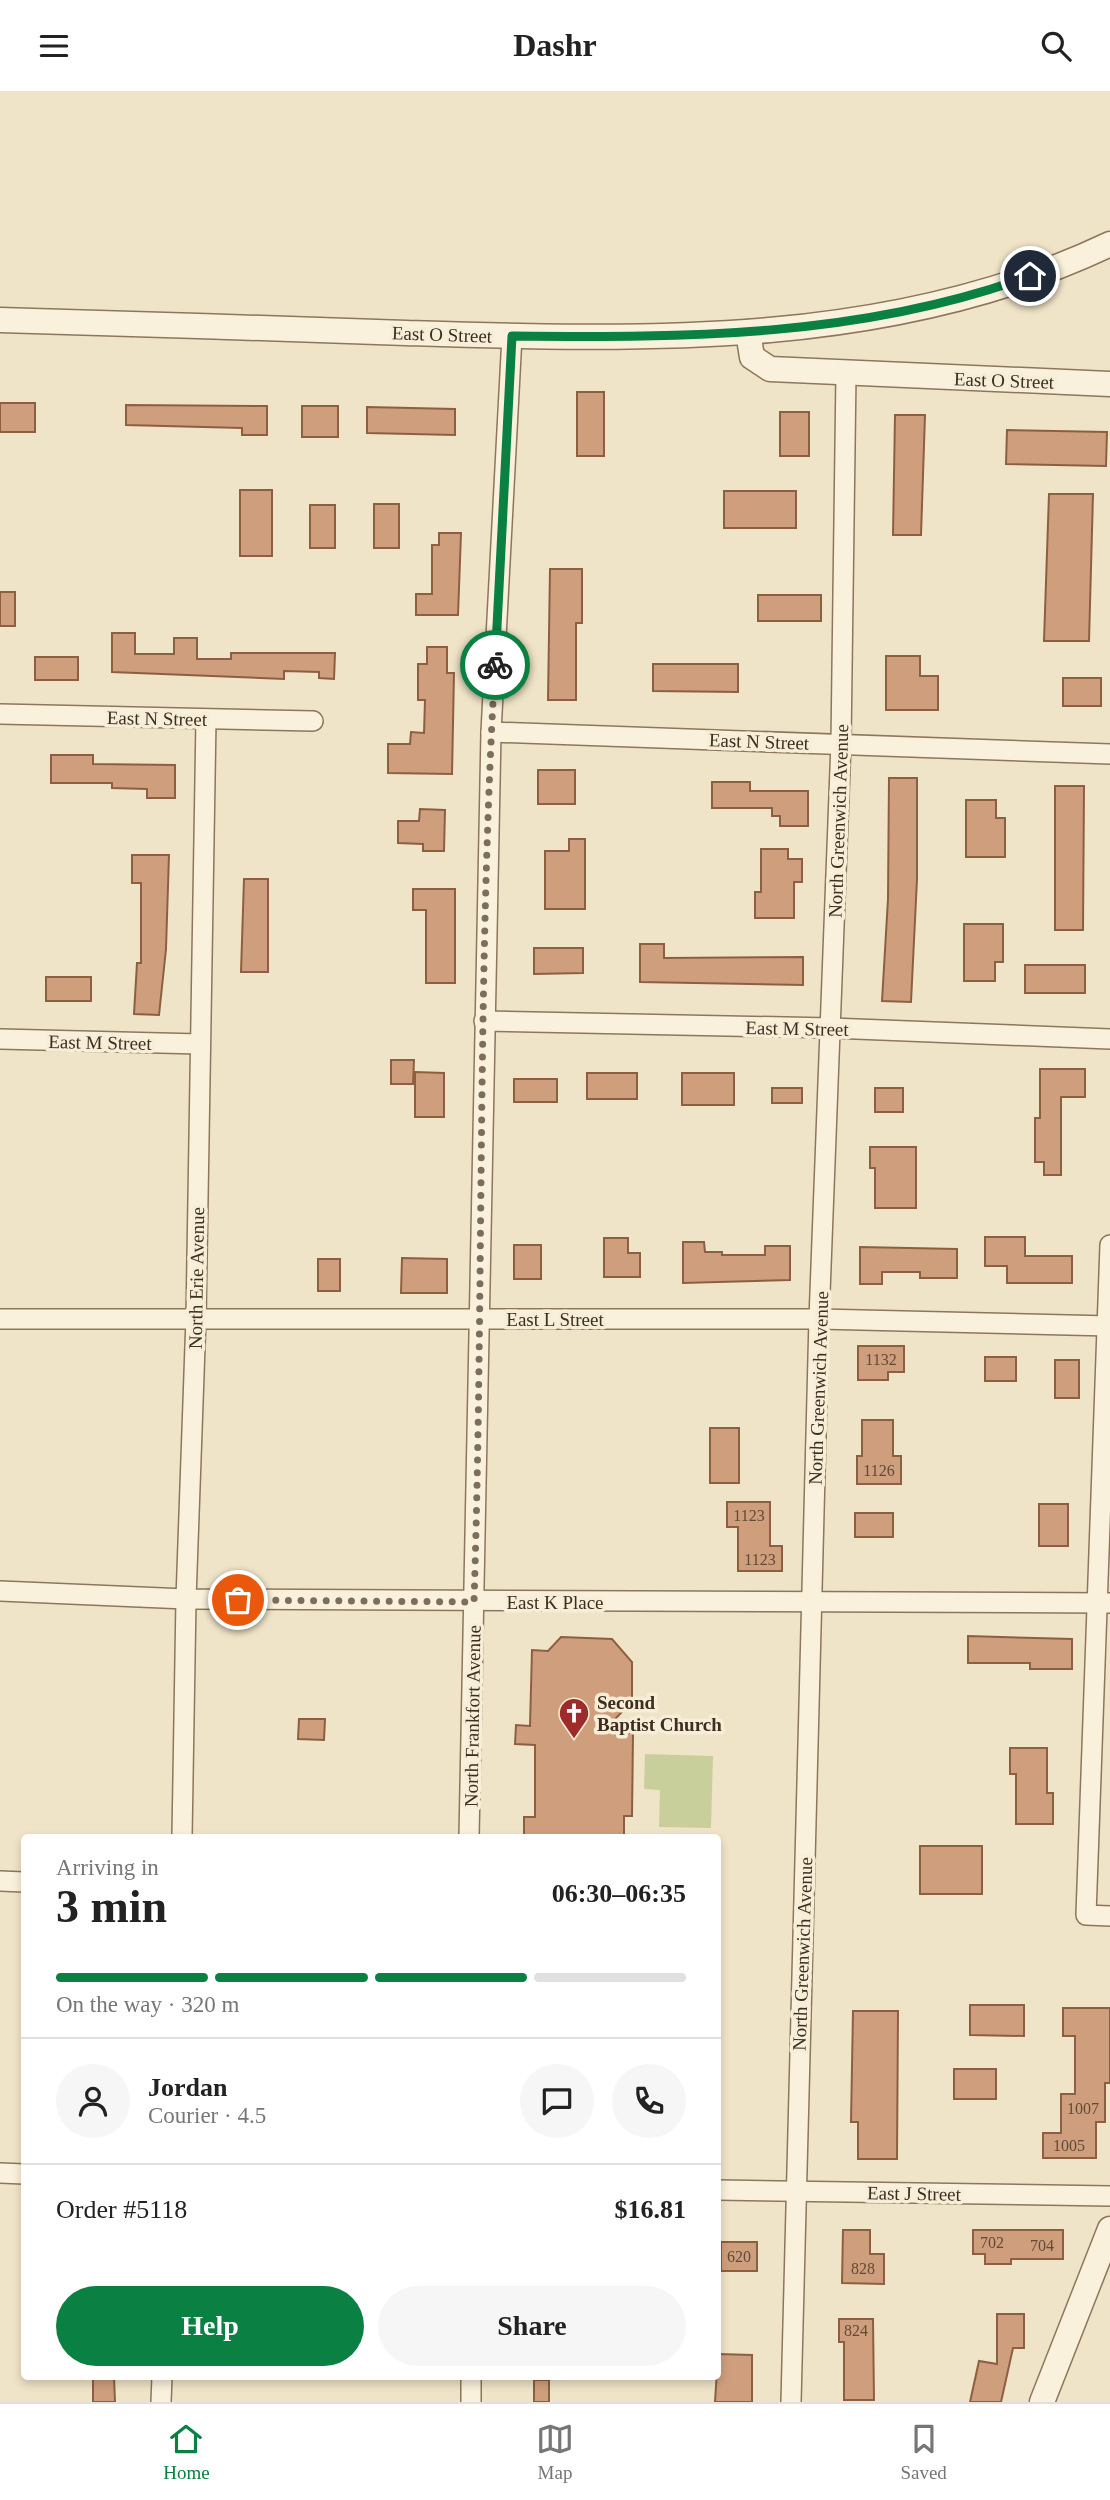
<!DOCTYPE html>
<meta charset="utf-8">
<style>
:root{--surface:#fff;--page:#f6f6f6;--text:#222;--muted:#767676;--line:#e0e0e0;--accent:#0b8043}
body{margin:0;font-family:"Times New Roman",serif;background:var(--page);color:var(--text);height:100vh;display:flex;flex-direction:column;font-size:26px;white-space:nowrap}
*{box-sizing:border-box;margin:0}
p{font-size:23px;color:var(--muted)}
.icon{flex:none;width:38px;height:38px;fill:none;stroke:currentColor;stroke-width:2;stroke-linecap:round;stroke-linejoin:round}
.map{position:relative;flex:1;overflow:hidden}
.details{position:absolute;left:21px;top:1743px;width:700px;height:546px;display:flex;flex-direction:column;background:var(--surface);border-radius:7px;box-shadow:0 4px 10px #0003}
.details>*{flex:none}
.pin{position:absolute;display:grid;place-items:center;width:60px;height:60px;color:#fff;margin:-30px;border:4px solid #fff;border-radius:50%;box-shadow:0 2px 7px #0007}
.courier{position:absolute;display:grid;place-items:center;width:70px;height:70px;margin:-35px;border:5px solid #0b8043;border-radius:50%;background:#fff;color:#222;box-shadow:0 2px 9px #0007}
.headline em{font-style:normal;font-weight:600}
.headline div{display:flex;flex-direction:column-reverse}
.headline{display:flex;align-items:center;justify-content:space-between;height:119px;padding:0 35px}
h1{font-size:46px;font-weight:600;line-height:52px}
.bar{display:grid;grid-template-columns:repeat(4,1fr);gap:10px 7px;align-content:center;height:84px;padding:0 35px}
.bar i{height:9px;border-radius:5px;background:var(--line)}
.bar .current{background:var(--accent)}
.bar p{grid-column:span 4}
.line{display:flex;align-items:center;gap:18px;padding:0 35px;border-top:2px solid var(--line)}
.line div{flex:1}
.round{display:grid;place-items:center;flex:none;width:74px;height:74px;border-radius:37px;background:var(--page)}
.cta{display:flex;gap:14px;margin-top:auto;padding:14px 35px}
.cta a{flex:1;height:80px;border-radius:42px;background:var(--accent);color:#fff;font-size:28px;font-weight:600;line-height:80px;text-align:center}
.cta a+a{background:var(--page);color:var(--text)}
header{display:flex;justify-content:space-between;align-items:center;height:91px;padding:0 35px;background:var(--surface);font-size:32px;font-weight:600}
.dock{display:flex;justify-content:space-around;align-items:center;height:98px;border-top:2px solid var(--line);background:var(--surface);font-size:19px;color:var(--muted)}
.dock a{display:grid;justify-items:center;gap:4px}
.dock .current{color:var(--accent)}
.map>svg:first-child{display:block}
</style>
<header><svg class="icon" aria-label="menu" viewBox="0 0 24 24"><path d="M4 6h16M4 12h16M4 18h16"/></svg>Dashr<svg class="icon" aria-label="search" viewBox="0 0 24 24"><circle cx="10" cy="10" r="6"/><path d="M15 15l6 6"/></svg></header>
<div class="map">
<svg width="1110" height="2311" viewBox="0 0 1110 2311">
<rect width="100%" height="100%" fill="#f0e4c8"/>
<polygon fill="#c9cf9b" points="645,1663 713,1665 711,1737 659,1736 660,1699 644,1698"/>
<g fill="#cf9f7d" stroke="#8d5f41" stroke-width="2">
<rect x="577" y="301" width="27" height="64"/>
<rect x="0" y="312" width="35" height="29"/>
<polygon points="126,314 267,315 267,344 242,344 242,337 126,334"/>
<rect x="302" y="315" width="36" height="31"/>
<polygon points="367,316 455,318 455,344 367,342"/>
<rect x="780" y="321" width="29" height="44"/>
<polygon points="895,324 925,324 921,444 893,444"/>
<polygon points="1007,339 1107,341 1106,375 1006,373"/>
<rect x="240" y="399" width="32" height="66"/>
<rect x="724" y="400" width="72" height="37"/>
<polygon points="1049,403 1093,403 1089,550 1044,550"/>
<rect x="374" y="413" width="25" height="44"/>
<rect x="310" y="414" width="25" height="43"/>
<polygon points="439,442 461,442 458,524 416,524 416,503 432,503 432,454 439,454"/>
<polygon points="550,478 582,478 582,532 576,532 576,609 548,609"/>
<rect x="0" y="501" width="15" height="34"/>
<rect x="758" y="504" width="63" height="26"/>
<polygon points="112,542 135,542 135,563 174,563 174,547 197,547 197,568 231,568 231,562 335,562 334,588 319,587 319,581 284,580 284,588 112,581"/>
<polygon points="427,556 447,556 447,582 454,582 452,683 388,682 388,653 410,653 411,641 424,642 425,609 418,609 418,573 427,573"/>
<polygon points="886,565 920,565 920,585 938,585 938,619 886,619"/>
<rect x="35" y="566" width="43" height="23"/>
<polygon points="653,573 738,573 738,601 653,600"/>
<rect x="1063" y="587" width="38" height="28"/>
<polygon points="51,664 93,664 93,673 175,674 175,707 147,707 147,698 112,697 112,692 51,692"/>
<rect x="538" y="679" width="37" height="34"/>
<polygon points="889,687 917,687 917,788 911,911 882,910 888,808"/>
<polygon points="712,691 750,691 750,700 808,700 808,735 780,735 780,725 772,725 772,717 712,717"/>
<polygon points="1055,695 1084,695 1083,839 1055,839"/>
<polygon points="966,709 996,709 996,727 1005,727 1005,766 966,766"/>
<polygon points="420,718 445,719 444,760 423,760 423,753 398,752 398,730 419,730"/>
<polygon points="569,748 585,748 585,818 545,818 545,760 569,760"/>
<polygon points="761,758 788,758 788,768 802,768 802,791 794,791 794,827 755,827 755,801 761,801"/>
<polygon points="132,764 169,764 166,858 159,924 134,923 137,872 141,872 141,792 132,792"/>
<polygon points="244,788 268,788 268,881 241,881"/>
<polygon points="413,798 455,798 455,892 426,892 426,819 413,819"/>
<polygon points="964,833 1003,833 1003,871 995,871 995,890 964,890"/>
<polygon points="640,853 664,853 664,867 803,866 803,894 640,891"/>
<polygon points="534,857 583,857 583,882 534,883"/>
<rect x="1025" y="874" width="60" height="28"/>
<rect x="46" y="886" width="45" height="24"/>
<polygon points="391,969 414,969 413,993 391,993"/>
<polygon points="1040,978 1085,978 1085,1006 1061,1006 1061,1084 1044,1084 1044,1071 1035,1071 1035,1027 1040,1027"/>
<polygon points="415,981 444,982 444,1026 415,1026"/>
<rect x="587" y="982" width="50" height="26"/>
<rect x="682" y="982" width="52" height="32"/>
<rect x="514" y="988" width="43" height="23"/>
<rect x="772" y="997" width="30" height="15"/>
<rect x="875" y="997" width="28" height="24"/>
<polygon points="870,1056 916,1056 916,1117 875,1117 875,1077 870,1077"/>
<polygon points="985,1146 1025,1146 1025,1165 1072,1165 1072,1192 1007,1192 1007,1175 985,1175"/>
<polygon points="604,1147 628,1147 628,1162 640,1162 640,1186 604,1186"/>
<polygon points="683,1151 704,1151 705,1161 722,1161 722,1164 765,1164 765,1155 790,1155 790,1189 683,1192"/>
<rect x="514" y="1154" width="27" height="34"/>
<polygon points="860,1156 957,1158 957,1187 920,1187 920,1181 882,1181 882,1193 860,1193"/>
<polygon points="402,1167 447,1168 447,1202 401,1202"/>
<rect x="318" y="1168" width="22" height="32"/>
<polygon points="858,1255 904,1255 904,1281 888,1281 888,1289 858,1289"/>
<rect x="985" y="1266" width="31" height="24"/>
<rect x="1055" y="1269" width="24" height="38"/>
<polygon points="862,1329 893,1329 893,1365 901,1365 901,1393 857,1393 857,1365 862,1365"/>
<rect x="710" y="1337" width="29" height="55"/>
<polygon points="727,1411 770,1411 770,1455 782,1455 782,1480 738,1480 738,1436 727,1436"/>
<rect x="1039" y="1413" width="29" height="42"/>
<rect x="855" y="1422" width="38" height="24"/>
<polygon points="968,1545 1072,1548 1072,1578 1030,1578 1030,1572 968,1572"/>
<polygon points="561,1546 612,1548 632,1571 632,1610 603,1641 633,1642 632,1725 624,1725 624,1746 524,1746 524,1726 535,1726 535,1654 515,1653 516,1634 530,1635 532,1559 548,1560"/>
<polygon points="299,1628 325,1628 324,1649 298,1648"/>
<polygon points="1010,1657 1047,1657 1047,1702 1053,1702 1053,1733 1016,1733 1016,1683 1010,1683"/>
<rect x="920" y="1755" width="62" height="48"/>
<polygon points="970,1914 1024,1914 1024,1945 970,1944"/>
<polygon points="1063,1917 1110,1917 1110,1992 1105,1992 1105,2031 1096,2031 1096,2067 1043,2067 1043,2042 1061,2042 1061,2003 1075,2003 1075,1945 1063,1945"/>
<polygon points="853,1920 898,1920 897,2068 858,2068 858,2031 851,2031"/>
<rect x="954" y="1978" width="42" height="30"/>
<polygon points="843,2139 870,2139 870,2163 884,2163 884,2193 842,2192"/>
<polygon points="973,2139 1063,2139 1063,2168 1011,2168 1011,2173 985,2173 985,2163 973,2163"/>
<rect x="721" y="2151" width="36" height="29"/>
<polygon points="997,2223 1024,2223 1024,2257 1013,2257 1001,2311 970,2311 979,2270 997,2273"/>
<polygon points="839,2228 873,2228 874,2309 844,2309 844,2251 839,2251"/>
<polygon points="718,2263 752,2264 752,2311 715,2311"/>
<polygon points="93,2286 114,2286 115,2311 93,2311"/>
<rect x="534" y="2289" width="15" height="22"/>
</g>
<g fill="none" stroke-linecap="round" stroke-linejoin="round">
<g stroke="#8d765c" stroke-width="22">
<g id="minor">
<polyline points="0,623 313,630"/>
<polyline points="491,641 1110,663"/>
<polyline points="484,930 831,937 1110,948"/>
<polyline points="0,948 200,953"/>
<polyline points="1110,1154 1086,1824 1110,1825"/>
<polyline points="0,1228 819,1228 1110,1235"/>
<polyline points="0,1500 186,1508 1110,1512"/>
<polyline points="182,1746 186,1508 196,1227 206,628"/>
<polyline points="469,1746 491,641 512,245"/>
<polyline points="0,1790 24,1791"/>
<polyline points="0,2082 24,2083"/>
<polyline points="718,2099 1110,2105"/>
<polyline points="471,2286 471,2311"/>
<polyline points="161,2311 162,2286"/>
<polyline points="791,2311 819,1228 841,652 846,282"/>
</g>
</g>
<g stroke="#8d765c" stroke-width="27">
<g id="tertiary">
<path d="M0,229C135,233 271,237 406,242C643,249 890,258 1110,153"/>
<polyline points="748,241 752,266 770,278 1110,293"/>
<polyline points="1042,2311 1110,2138"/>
</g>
</g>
<use href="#minor" stroke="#faf1dc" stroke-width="19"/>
<use href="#tertiary" stroke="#faf1dc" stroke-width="24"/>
</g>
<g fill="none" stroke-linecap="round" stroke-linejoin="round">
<path stroke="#7c6e5b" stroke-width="7" stroke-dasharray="0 12.6" d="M238,1509L474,1511C484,1198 477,886 495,574"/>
<path stroke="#0b8043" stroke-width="9" d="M495,574L512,245C686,247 863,246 1030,185"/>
</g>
<defs>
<g id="church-pin" transform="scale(1.575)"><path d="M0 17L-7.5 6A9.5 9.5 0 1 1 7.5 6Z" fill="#9e2a2b" stroke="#f7eed8"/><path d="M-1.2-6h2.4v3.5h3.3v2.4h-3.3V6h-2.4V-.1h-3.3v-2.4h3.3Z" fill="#fff"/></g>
</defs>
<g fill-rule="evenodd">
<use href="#church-pin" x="574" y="1622"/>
</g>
<g text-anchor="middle" stroke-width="7" stroke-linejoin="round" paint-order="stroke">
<g font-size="16" fill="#624a37">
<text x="881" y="1274">1132</text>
<text x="879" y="1385">1126</text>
<text x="749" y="1430">1123</text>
<text x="760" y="1474">1123</text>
<text x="1083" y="2023">1007</text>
<text x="1069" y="2060">1005</text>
<text x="992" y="2157">702</text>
<text x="1042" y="2160">704</text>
<text x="739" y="2171">620</text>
<text x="863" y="2183">828</text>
<text x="856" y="2245">824</text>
</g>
<g font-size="19" fill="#3d2e20" stroke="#f7eed8">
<text transform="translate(442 243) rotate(2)" y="7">East O Street</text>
<text transform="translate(1004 289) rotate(2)" y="7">East O Street</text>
<text transform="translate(157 627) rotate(1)" y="7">East N Street</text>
<text transform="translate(759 650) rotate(2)" y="7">East N Street</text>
<text transform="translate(838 730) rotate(-88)" y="7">North Greenwich Avenue</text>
<text transform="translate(797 937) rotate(1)" y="7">East M Street</text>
<text transform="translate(100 951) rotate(1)" y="7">East M Street</text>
<text transform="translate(196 1187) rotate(-89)" y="7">North Erie Avenue</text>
<text x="555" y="1235">East L Street</text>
<text transform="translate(818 1297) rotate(-88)" y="7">North Greenwich Avenue</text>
<text x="555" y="1518">East K Place</text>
<text transform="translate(472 1625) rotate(-89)" y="7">North Frankfort Avenue</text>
<text transform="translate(802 1863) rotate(-88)" y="7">North Greenwich Avenue</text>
<text transform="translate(914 2102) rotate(1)" y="7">East J Street</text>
</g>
<g font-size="19" font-weight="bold" fill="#3d2e20" stroke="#f7eed8" text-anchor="start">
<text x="597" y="1618">Second<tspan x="597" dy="22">Baptist Church</tspan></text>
</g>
</g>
</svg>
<div class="pin" style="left:238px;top:1509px;background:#ea580c"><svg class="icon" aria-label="bag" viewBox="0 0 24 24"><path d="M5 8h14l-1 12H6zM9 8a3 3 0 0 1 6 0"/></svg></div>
<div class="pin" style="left:1030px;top:185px;background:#1f2937"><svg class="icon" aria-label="home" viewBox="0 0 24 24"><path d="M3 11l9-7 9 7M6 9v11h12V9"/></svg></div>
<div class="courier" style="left:495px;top:574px"><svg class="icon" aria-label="bike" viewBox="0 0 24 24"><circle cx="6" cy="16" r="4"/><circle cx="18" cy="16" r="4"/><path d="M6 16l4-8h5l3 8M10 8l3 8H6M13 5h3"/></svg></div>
<section class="details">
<div class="headline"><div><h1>3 min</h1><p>Arriving in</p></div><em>06:30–06:35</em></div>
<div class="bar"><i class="current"></i><i class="current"></i><i class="current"></i><i></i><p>On the way · 320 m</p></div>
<div class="line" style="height:126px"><a class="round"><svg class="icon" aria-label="person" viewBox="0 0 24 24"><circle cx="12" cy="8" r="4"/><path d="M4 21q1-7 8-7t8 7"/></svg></a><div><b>Jordan</b><p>Courier · 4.5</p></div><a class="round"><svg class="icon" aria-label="chat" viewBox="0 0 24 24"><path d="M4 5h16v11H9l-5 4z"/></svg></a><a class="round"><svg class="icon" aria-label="phone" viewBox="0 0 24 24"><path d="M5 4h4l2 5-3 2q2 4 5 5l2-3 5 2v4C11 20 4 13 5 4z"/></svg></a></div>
<div class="line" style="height:91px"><div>Order #5118</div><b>$16.81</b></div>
<div class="cta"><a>Help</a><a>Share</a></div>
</section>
</div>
<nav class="dock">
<a class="current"><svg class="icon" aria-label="home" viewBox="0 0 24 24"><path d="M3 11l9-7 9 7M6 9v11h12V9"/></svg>Home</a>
<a><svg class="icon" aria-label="map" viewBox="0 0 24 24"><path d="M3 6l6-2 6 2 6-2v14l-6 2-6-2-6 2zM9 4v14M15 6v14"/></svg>Map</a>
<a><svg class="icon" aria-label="saved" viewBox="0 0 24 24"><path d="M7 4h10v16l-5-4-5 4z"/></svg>Saved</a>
</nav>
